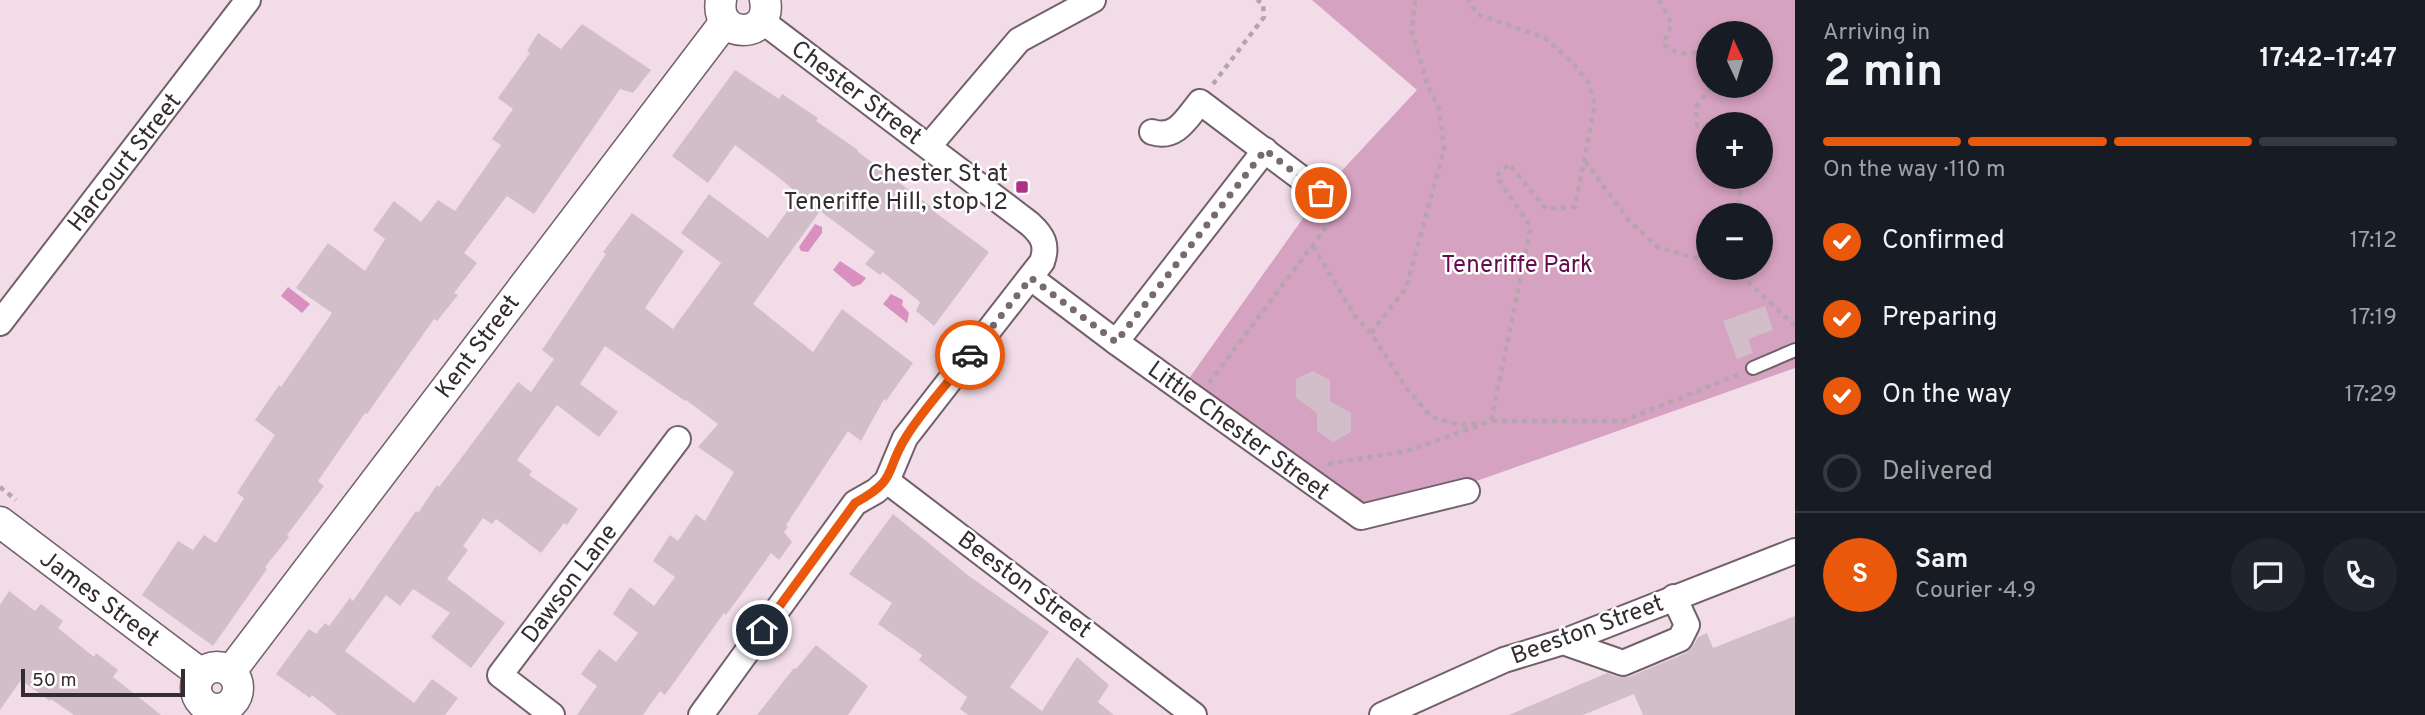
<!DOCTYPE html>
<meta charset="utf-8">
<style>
:root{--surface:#171b24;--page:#20242c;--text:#f1f3f6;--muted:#9ea1a6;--line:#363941;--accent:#ea580c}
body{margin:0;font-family:Overpass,sans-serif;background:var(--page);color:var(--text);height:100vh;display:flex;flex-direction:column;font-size:26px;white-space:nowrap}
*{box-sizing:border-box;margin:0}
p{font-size:23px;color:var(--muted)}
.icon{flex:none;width:38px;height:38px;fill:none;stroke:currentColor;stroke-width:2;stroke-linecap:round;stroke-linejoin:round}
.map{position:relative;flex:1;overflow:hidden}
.details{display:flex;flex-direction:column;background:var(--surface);width:630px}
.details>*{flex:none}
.needle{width:46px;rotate:356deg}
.fabs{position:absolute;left:1696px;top:21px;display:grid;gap:14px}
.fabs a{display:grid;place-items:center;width:77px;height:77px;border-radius:50%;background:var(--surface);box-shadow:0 4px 10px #0003;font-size:35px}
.scale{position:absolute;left:21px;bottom:18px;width:164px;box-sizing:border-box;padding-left:7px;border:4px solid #332c30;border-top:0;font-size:19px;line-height:24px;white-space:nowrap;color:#332c30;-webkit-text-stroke:5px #fff;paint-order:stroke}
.pin{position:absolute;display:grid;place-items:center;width:60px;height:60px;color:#fff;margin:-30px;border:4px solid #fff;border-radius:50%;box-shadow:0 2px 7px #0007}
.courier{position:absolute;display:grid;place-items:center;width:70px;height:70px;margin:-35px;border:5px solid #ea580c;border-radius:50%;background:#fff;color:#222;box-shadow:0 2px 9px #0007}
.overview em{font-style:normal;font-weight:700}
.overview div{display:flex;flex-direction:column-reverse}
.overview{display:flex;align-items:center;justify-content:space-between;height:119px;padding:0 28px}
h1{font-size:46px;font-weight:700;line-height:52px}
.bar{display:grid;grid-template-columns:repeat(4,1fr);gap:10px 7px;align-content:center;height:84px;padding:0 28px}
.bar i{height:9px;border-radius:5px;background:var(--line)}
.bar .on{background:var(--accent)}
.bar p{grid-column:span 4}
.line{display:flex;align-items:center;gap:18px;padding:0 28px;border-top:2px solid var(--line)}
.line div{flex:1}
.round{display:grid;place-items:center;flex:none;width:74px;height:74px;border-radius:37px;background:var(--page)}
ol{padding:0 28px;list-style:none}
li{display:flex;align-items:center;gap:21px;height:77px}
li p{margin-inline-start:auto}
li .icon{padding:7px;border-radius:50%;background:var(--accent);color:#fff;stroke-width:4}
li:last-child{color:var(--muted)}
li i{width:38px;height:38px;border:4px solid var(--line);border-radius:50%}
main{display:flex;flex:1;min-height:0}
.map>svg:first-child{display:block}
</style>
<main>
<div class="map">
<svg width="1795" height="715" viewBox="0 0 1795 715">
<rect width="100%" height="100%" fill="#f1dce8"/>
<path fill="#d6a2c1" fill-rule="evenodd" d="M1312,0H1795V368L1468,484L1368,507L1185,390L1190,377L1321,193L1417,90ZM1708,33H1760V86H1708ZM1708,124H1760V177H1708ZM1708,215H1760V268H1708Z"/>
<g fill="#da90be">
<polygon points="815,224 822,227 822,233 808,252 801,251 799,247"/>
<polygon points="840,261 866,278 861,284 853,287 833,270"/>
<polygon points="288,287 310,304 302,313 281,296"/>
<polygon points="891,294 903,300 902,305 909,313 907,323 883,304"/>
</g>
<g fill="#d2bec9">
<polygon points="582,24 651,70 633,93 620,89 534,214 507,196 464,253 477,263 454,293 458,295 437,321 434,319 367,414 365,413 318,481 324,486 287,535 289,537 265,567 267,569 213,646 142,595 178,541 193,550 204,535 216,543 244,498 237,493 275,435 255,420 279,385 281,387 332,313 296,288 328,243 365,271 385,239 373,230 394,201 421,222 438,200 455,211 501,145 492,139 513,109 498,98 530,53 527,51 538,33 561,49"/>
<polygon points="735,70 779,99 782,94 818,118 816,121 858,150 857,151 933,208 932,210 989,252 934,326 916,311 920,302 883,272 880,275 865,264 875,252 820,211 753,304 813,352 842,309 913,363 886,401 884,399 861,441 848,431 786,525 788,527 784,532 792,542 779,560 771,553 726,615 724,613 665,695 660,691 643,715 577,715 597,686 581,674 599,649 616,662 638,633 613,614 630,587 654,606 675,577 653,561 670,535 678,541 696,514 705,521 734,472 698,447 718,424 686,400 685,401 605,346 580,384 618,412 599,437 557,405 517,460 532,471 529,475 578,509 567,525 564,523 541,553 496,519 492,524 483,518 463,546 468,550 447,579 505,623 471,668 431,637 450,613 413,589 400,606 386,595 345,651 414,703 432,679 458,698 445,715 337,715 312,695 310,698 276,674 309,629 316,634 325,623 329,626 350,598 353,601 416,511 418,513 437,485 439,487 459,461 518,382 531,392 554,359 542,350 606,254 603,252 632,213 684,251 645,308 673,329 721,263 681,233 709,194 768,238 799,195 782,180 735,145 708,183 672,156"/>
<polygon points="1765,306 1773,330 1748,339 1753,353 1737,359 1723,321"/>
<polygon points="1313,371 1330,380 1330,401 1351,413 1351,432 1333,442 1317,431 1317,413 1296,398 1296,379"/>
<polygon points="893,514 969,576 1049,632 1010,687 1042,711 1077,657 1109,685 1098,702 1114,715 968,715 960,709 967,697 919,660 922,655 878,624 892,603 849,574"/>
<polygon points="9,591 35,611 41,604 63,621 58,628 94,657 96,653 118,670 113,677 161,715 74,715 51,699 50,701 21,680 0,710 0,605"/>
<polygon points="1795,616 1795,715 1643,715 1634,694 1583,715 1509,715 1607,673 1618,677 1629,677 1686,653 1693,646 1698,637 1707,633 1713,648"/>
<polygon points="816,645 868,686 848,715 757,715 794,668 796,669"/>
</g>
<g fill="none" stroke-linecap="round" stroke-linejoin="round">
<g stroke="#72616b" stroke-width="16">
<polyline id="service" points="1753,368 1795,350"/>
</g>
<g stroke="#72616b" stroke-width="28">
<g id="minor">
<path d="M1152,132C1176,140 1187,118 1200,102L1321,193"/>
<polyline points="929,146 1019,40 1093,0"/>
<polyline points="1031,278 1116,342 1361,517 1467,491"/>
<polyline points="0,323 248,0"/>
<polyline points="1116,342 1265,150"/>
<polyline points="887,481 1194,715"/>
<polyline points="1563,642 1623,663 1680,639 1687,625 1674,597"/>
<polyline points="552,715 500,675 678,439"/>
<path d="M701,715L855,503L876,491L887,481L905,438L1042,262C1048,245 1043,236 1030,224L762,21"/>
<polyline points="1382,715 1504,660 1563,642 1795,551"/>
</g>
</g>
<g stroke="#72616b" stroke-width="33">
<g id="tertiary">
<path d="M721,0C714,40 773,40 765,0"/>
<polyline points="0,522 201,674"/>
<circle cx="217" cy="688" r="21"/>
<polyline points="231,671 725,22"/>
</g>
</g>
<g stroke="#b6a5af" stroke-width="4.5" stroke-dasharray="5 5" stroke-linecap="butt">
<path d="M1659,0L1672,24L1663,44C1685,61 1687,48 1708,55"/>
<polyline points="1213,84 1264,17 1263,4 1257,0"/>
<polyline points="1727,124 1736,119 1740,124"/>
<polyline points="1708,126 1697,126 1696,107 1712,86"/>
<polyline points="1585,161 1629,221 1658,247 1708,262"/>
<polyline points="1736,215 1743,177"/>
<polyline points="1313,246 1355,316 1371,333 1405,386 1431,417 1460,425 1483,422"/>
<polyline points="1727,268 1734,270"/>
<polyline points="1733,268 1795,326"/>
<polyline points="1371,333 1406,288 1444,150 1439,109 1427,84 1412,32 1415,0"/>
<polyline points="1209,383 1333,218 1330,213"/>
<polyline points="1492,421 1623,421 1740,374"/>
<polyline points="1328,464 1407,451 1491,421 1531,227 1496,176 1509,164 1546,209 1575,207 1595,104 1588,82 1574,64 1545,38 1477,14 1468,0"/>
<polyline points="0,487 16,500"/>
</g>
<use href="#service" stroke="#fff" stroke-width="12"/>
<use href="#minor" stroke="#fff" stroke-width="24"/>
<use href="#tertiary" stroke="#fff" stroke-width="30"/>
</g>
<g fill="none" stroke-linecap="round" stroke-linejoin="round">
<polyline stroke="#766a70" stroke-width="7" stroke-dasharray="0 12.6" points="970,355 1031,278 1116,342 1265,150 1321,193"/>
<path stroke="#ea580c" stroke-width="9" d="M762,630L855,503C899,479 884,472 906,437C924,408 949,382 970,355"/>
</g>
<rect fill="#ac3287" stroke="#fff" stroke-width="2.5" x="1015" y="180" width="14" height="14" rx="3.5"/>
<g text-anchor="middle" stroke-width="5" stroke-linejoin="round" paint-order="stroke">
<g font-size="24" fill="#332c30" stroke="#fff">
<text transform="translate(857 92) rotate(37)" y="8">Chester Street</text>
<text transform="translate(124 162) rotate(-52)" y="8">Harcourt Street</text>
<text transform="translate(477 346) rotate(-53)" y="8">Kent Street</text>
<text transform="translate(1239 430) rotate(36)" y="8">Little Chester Street</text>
<text transform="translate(569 583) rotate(-53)" y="8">Dawson Lane</text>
<text transform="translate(1025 584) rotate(37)" y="8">Beeston Street</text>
<text transform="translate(100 598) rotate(37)" y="8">James Street</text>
<text transform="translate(1587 629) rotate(-20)" y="8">Beeston Street</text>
</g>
<g font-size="24" fill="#332c30" stroke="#fff" text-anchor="end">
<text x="1008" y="181">Chester St at<tspan x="1008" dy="28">Teneriffe Hill, stop 12</tspan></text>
</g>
<g font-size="24" fill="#640c4c" stroke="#fff">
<text x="1517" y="272">Teneriffe Park</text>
</g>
</g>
</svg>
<div class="fabs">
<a><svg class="needle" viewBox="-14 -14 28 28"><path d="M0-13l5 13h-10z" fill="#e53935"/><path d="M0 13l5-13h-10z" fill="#9ea1a6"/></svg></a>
<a>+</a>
<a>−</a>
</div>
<div class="scale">50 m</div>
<div class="pin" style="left:1321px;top:193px;background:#ea580c"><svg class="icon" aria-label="bag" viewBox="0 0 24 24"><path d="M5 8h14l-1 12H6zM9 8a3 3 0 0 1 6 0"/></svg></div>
<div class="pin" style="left:762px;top:630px;background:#1f2937"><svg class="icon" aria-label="home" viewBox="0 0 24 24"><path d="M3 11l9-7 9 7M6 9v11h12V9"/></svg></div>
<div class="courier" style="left:970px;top:355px"><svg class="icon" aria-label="car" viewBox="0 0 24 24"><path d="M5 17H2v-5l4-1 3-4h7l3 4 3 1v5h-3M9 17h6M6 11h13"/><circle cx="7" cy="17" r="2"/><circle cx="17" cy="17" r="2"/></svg></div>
</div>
<section class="details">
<div class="overview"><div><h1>2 min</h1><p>Arriving in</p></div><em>17:42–17:47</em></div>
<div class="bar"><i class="on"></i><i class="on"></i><i class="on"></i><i></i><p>On the way · 110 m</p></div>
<ol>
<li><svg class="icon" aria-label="check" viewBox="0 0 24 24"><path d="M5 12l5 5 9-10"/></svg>Confirmed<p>17:12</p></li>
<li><svg class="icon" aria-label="check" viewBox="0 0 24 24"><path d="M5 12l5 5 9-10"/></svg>Preparing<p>17:19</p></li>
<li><svg class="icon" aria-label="check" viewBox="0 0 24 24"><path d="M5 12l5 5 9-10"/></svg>On the way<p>17:29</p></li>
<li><i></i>Delivered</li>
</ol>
<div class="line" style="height:126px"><b class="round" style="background:var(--accent);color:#fff">S</b><div><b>Sam</b><p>Courier · 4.9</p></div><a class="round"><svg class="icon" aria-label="chat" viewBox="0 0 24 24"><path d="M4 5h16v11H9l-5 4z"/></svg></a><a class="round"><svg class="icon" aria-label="phone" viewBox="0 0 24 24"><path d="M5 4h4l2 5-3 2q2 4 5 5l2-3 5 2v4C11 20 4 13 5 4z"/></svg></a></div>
</section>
</main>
